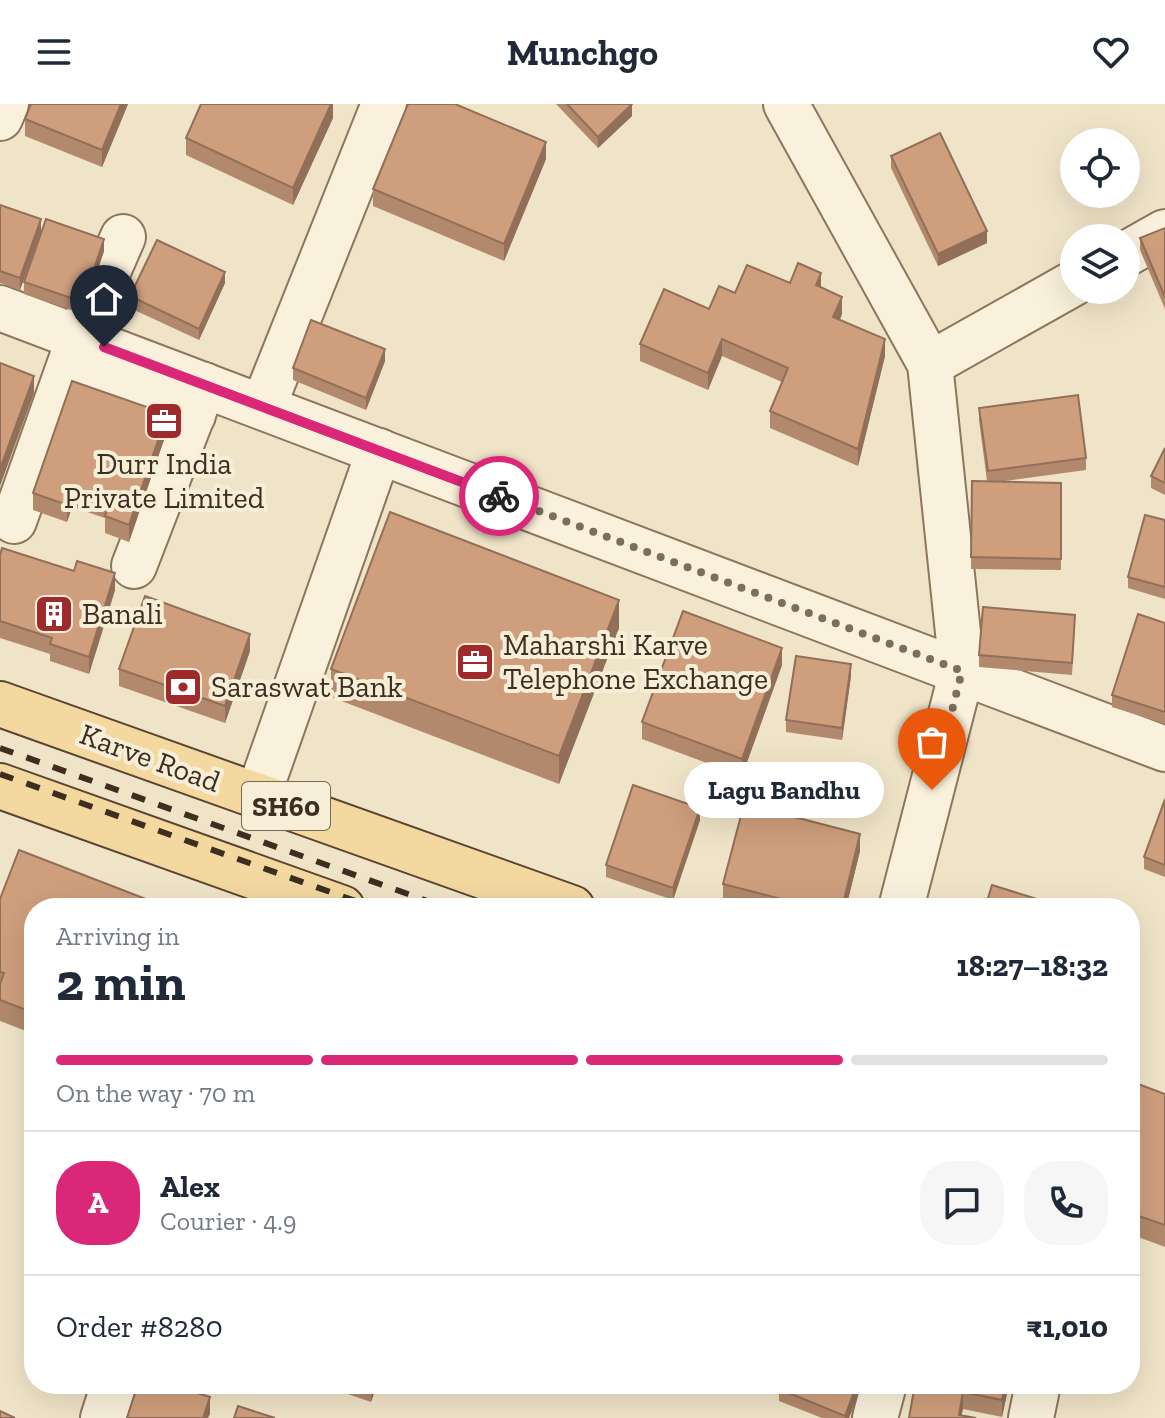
<!DOCTYPE html>
<meta charset="utf-8">
<style>
:root{--surface:#fff;--page:#f6f6f7;--text:#1f2937;--muted:#747a83;--line:#e0e1e3;--accent:#db2777}
body{margin:0;font-family:"Zilla Slab",serif;background:var(--page);color:var(--text);height:100vh;display:flex;flex-direction:column;font-size:30px;white-space:nowrap}
*{box-sizing:border-box;margin:0}
p{font-size:26px;color:var(--muted)}
.icon{flex:none;width:44px;height:44px;fill:none;stroke:currentColor;stroke-width:2;stroke-linecap:round;stroke-linejoin:round}
.map{position:relative;flex:1;overflow:hidden}
.details{position:absolute;left:24px;top:794px;width:1116px;height:496px;display:flex;flex-direction:column;background:var(--surface);border-radius:32px;box-shadow:0 8px 32px #0002}
.details>*{flex:none}
.tools{position:absolute;left:1060px;top:24px;display:grid;gap:16px}
.tools a{display:grid;place-items:center;width:80px;height:80px;border-radius:50%;background:var(--surface);box-shadow:0 8px 32px #0002;font-size:40px}
.pin{position:absolute;display:grid;place-items:center;width:68px;height:68px;color:#fff;margin:-82px -34px;border-radius:50% 50% 50% 0;rotate:-45deg;box-shadow:0 0 8px #0007}
.pin .icon{rotate:45deg}
.courier{position:absolute;display:grid;place-items:center;width:80px;height:80px;margin:-40px;border:6px solid #db2777;border-radius:50%;background:#fff;color:#222;box-shadow:0 2px 10px #0007}
.bubble{position:absolute;height:56px;border-radius:28px;background:var(--surface);box-shadow:0 8px 32px #0002;font-size:26px;font-weight:700;line-height:56px;text-align:center}
.head em{font-style:normal;font-weight:700}
.head div{display:flex;flex-direction:column-reverse}
.head{display:flex;align-items:center;justify-content:space-between;height:136px;padding:0 32px}
h1{font-size:52px;font-weight:700;line-height:60px}
.bar{display:grid;grid-template-columns:repeat(4,1fr);gap:12px 8px;align-content:center;height:96px;padding:0 32px}
.bar i{height:10px;border-radius:6px;background:var(--line)}
.bar .on{background:var(--accent)}
.bar p{grid-column:span 4}
.line{display:flex;align-items:center;gap:20px;padding:0 32px;border-top:2px solid var(--line)}
.line div{flex:1}
.round{display:grid;place-items:center;flex:none;width:84px;height:84px;border-radius:32px;background:var(--page)}
header{display:flex;justify-content:space-between;align-items:center;height:104px;padding:0 32px;background:var(--surface);font-size:36px;font-weight:700}
.map>svg:first-child{display:block}
</style>
<header><svg class="icon" aria-label="menu" viewBox="0 0 24 24"><path d="M4 6h16M4 12h16M4 18h16"/></svg>Munchgo<svg class="icon" aria-label="heart" viewBox="0 0 24 24"><path d="M12 20l-8-8c-3-5 5-10 8-4 3-6 11-1 8 4z"/></svg></header>
<div class="map">
<svg width="1165" height="1314" viewBox="0 0 1165 1314">
<rect width="100%" height="100%" fill="#f0e4c8"/>
<g fill="none" stroke-linecap="round" stroke-linejoin="round">
<g stroke="#8d765c" stroke-width="48">
<g id="minor">
<polyline points="786,0 930,260 962,567 901,804"/>
<polyline points="0,14 6,0"/>
<polyline points="1126,150 1165,128"/>
<polyline points="0,204 1165,645"/>
<polyline points="930,260 1074,179"/>
<polyline points="68,266 193,311"/>
<polyline points="263,303 384,0"/>
<polyline points="14,417 79,234 123,133"/>
<polyline points="134,462 204,281"/>
<polyline points="258,692 379,347"/>
<polyline points="103,1314 114,1280"/>
<polyline points="875,1314 884,1280"/>
<polyline points="1031,1314 1038,1280"/>
</g>
</g>
<g stroke="#5b4430" stroke-width="48">
<g id="major">
<polyline points="0,600 572,804"/>
<polyline points="0,682 342,804"/>
</g>
</g>
<use href="#minor" stroke="#faf1dc" stroke-width="44"/>
<use href="#major" stroke="#f3d9a0" stroke-width="44"/>
<g stroke="#3d2e20" stroke-width="6" stroke-dasharray="14 14" stroke-linecap="butt">
<polyline points="0,644 447,804"/>
<polyline points="0,670 375,804"/>
</g>
</g>
<g fill="#b2896c">
<polygon points="128,0 102,63 25,32 25,15"/>
<polygon points="333,0 333,14 293,101 186,51 186,34"/>
<polygon points="556,0 632,0 632,12 598,44"/>
<polygon points="891,52 987,139 938,162 891,64"/>
<polygon points="546,55 504,157 373,102 373,85"/>
<polygon points="0,101 41,127 20,186 0,179"/>
<polygon points="1165,124 1165,205 1140,146 1140,134"/>
<polygon points="104,147 83,210 24,190 24,178"/>
<polygon points="225,179 199,236 130,204 130,192"/>
<polygon points="790,179 821,184 842,210 840,216 885,252 858,362 770,324 770,307 782,278 722,252 708,286 640,257 640,240 709,205 735,189"/>
<polygon points="385,257 366,306 293,276 293,264"/>
<polygon points="979,304 1086,354 1086,366 998,378 1061,379 1061,466 971,465 972,377 987,377 979,316"/>
<polygon points="167,327 129,438 105,429 105,414 72,403 67,418 33,406 33,389"/>
<polygon points="1165,344 1165,391 1151,384 1151,372"/>
<polygon points="1165,416 1165,495 1128,484 1128,473"/>
<polygon points="0,451 115,486 89,570 50,557 50,550 0,534"/>
<polygon points="1165,519 1165,620 1112,603 1112,591"/>
<polygon points="1075,523 1072,571 979,563 979,551"/>
<polygon points="619,524 559,680 331,593 331,565"/>
<polygon points="250,547 225,619 119,582 119,565"/>
<polygon points="782,561 742,672 642,635 642,618"/>
<polygon points="851,572 842,636 786,628 786,616"/>
<polygon points="1165,695 1165,773 1144,765 1144,753"/>
<polygon points="700,716 673,796 606,773 606,761"/>
<polygon points="860,747 846,804 751,804 723,797 723,780"/>
<polygon points="0,795 34,804 34,930 0,917"/>
<polygon points="1130,977 1165,990 1165,1143 1130,1130"/>
<polygon points="318,1280 377,1280 371,1298"/>
<polygon points="862,1280 849,1314 822,1314 779,1297 779,1285"/>
<polygon points="915,1280 1009,1280 1002,1313 963,1305 909,1314"/>
</g>
<g fill="#916f58">
<polygon points="121,0 128,0 102,63 102,46"/>
<polygon points="331,0 333,0 333,14 293,101 293,84"/>
<polygon points="632,0 632,12 598,44 598,33"/>
<polygon points="546,38 546,55 504,157 504,140"/>
<polygon points="41,115 41,127 20,186 20,174"/>
<polygon points="987,127 987,139 938,162 938,150"/>
<polygon points="104,135 104,147 83,210 83,198"/>
<polygon points="225,168 225,179 199,236 199,225"/>
<polygon points="821,169 821,186 816,181"/>
<polygon points="842,193 842,210 833,230 833,213"/>
<polygon points="722,235 722,252 708,286 708,269"/>
<polygon points="885,235 885,252 858,362 858,345"/>
<polygon points="385,245 385,257 366,306 366,294"/>
<polygon points="34,272 34,289 0,382 0,365"/>
<polygon points="167,310 167,327 129,438 129,421"/>
<polygon points="72,386 72,403 67,418 67,401"/>
<polygon points="115,469 115,486 89,570 89,553"/>
<polygon points="619,496 619,524 559,680 559,652"/>
<polygon points="250,530 250,547 225,619 225,602"/>
<polygon points="782,544 782,561 742,672 742,655"/>
<polygon points="851,560 851,572 842,636 842,624"/>
<polygon points="700,704 700,716 673,796 673,784"/>
<polygon points="860,730 860,747 846,804 842,804"/>
<polygon points="374,1280 377,1280 371,1298 371,1286"/>
<polygon points="857,1280 862,1280 849,1314 845,1314"/>
<polygon points="1005,1280 1009,1280 1002,1313 1002,1296"/>
<polygon points="963,1288 963,1305 961,1314 959,1314"/>
<polygon points="210,1293 210,1310 208,1314 203,1314"/>
</g>
<g fill="#cf9f7d" stroke="#916f58" stroke-width="2">
<polygon points="31,0 121,0 102,46 25,15"/>
<polygon points="201,0 331,0 293,84 186,34"/>
<polygon points="408,0 455,0 546,38 504,140 373,85"/>
<polygon points="567,0 632,0 598,33"/>
<polygon points="940,29 987,127 938,150 891,52"/>
<polygon points="0,101 41,115 20,174 0,167"/>
<polygon points="46,115 104,135 83,198 24,178"/>
<polygon points="1165,124 1165,193 1140,134"/>
<polygon points="157,136 225,168 199,225 130,192"/>
<polygon points="798,159 821,169 816,181 842,193 833,213 885,235 858,345 770,307 788,264 722,235 708,269 640,240 664,185 709,205 719,182 735,189 747,161 790,179"/>
<polygon points="311,216 385,245 366,294 293,264"/>
<polygon points="0,259 34,272 0,365"/>
<polygon points="72,277 167,310 129,421 105,412 109,399 72,386 67,401 33,389"/>
<polygon points="1078,291 1086,354 988,367 979,304"/>
<polygon points="1165,344 1165,379 1151,372"/>
<polygon points="972,377 1061,379 1061,455 971,453"/>
<polygon points="390,408 619,496 559,652 331,565"/>
<polygon points="1145,411 1165,416 1165,483 1128,473"/>
<polygon points="2,444 74,467 77,457 115,469 89,553 50,540 52,534 0,517 0,451"/>
<polygon points="145,492 250,530 225,602 119,565"/>
<polygon points="983,503 1075,511 1072,559 979,551"/>
<polygon points="683,507 782,544 742,655 642,618"/>
<polygon points="1138,510 1165,519 1165,608 1112,591"/>
<polygon points="796,552 851,560 842,624 786,616"/>
<polygon points="633,681 700,704 673,784 606,761"/>
<polygon points="1165,695 1165,761 1144,753"/>
<polygon points="744,700 860,730 842,804 816,804 723,780"/>
<polygon points="19,746 169,804 34,804 34,909 0,896 0,880 4,869 0,868 0,795"/>
<polygon points="992,781 1066,804 985,804"/>
<polygon points="1130,977 1165,990 1165,1121 1130,1109"/>
<polygon points="138,1280 169,1280 210,1293 203,1314 127,1314"/>
<polygon points="352,1280 374,1280 371,1286"/>
<polygon points="781,1280 857,1280 845,1312 779,1285"/>
<polygon points="915,1280 1005,1280 1002,1296 963,1288 959,1311 976,1314 909,1314"/>
<polygon points="238,1302 275,1314 234,1314"/>
<polygon points="0,1307 15,1314 0,1314"/>
</g>
<g fill="none" stroke-linecap="round" stroke-linejoin="round">
<polyline stroke="#7c6e5b" stroke-width="8" stroke-dasharray="0 14.4" points="499,392 962,567 932,686"/>
<polyline stroke="#db2777" stroke-width="10" points="104,243 499,392"/>
</g>
<defs>
<g id="office-square" transform="scale(2)"><rect x="-9" y="-9" width="18" height="18" rx="4" fill="#9e2a2b" stroke="#f7eed8"/><path d="M-6-3h4V-5.5h4V-3h4V5H-6ZM-1-4.5V-3h2v-1.5ZM-6 0V1H6V0Z" fill="#fff"/></g>
<g id="building-square" transform="scale(2)"><rect x="-9" y="-9" width="18" height="18" rx="4" fill="#9e2a2b" stroke="#f7eed8"/><path d="M-4-6H4V6H1V3H-1V6H-4ZM-2.5-4.3h1.7v1.8h-1.7ZM.8-4.3h1.7v1.8H.8ZM-2.5-1h1.7V.8h-1.7ZM.8-1h1.7V.8H.8Z" fill="#fff"/></g>
<g id="bank-square" transform="scale(2)"><rect x="-9" y="-9" width="18" height="18" rx="4" fill="#9e2a2b" stroke="#f7eed8"/><path d="M-6-4H6V4H-6ZM0-2.3a2.3 2.3 0 1 0 0 4.6a2.3 2.3 0 1 0 0-4.6Z" fill="#fff"/></g>
</defs>
<g fill-rule="evenodd">
<use href="#office-square" x="164" y="317"/>
<use href="#building-square" x="54" y="510"/>
<use href="#office-square" x="475" y="558"/>
<use href="#bank-square" x="183" y="583"/>
</g>
<g text-anchor="middle" stroke-width="8" stroke-linejoin="round" paint-order="stroke">
<rect fill="#f7eed8" stroke="#756857" stroke-width="2" x="242" y="678" width="88" height="48" rx="6"/>
<g font-size="28" font-weight="bold" fill="#3d2e20">
<text x="286" y="712">SH60</text>
</g>
<g font-size="30" fill="#3d2e20" stroke="#f7eed8" text-anchor="start">
<text x="164" y="370" text-anchor="middle">Durr India<tspan x="164" dy="34">Private Limited</tspan></text>
<text x="82" y="520">Banali</text>
<text x="503" y="551">Maharshi Karve<tspan x="503" dy="34">Telephone Exchange</tspan></text>
<text x="211" y="593">Saraswat Bank</text>
</g>
<g font-size="30" fill="#3d2e20" stroke="#f7eed8">
<text transform="translate(150 654) rotate(20)" y="10">Karve Road</text>
</g>
</g>
</svg>
<div class="tools">
<a><svg class="icon" aria-label="locate" viewBox="0 0 24 24"><circle cx="12" cy="12" r="6"/><path d="M12 2v4M12 18v4M2 12h4M18 12h4"/></svg></a>
<a><svg class="icon" aria-label="layers" viewBox="0 0 24 24"><path d="M12 4l9 5-9 5-9-5zM3 14l9 5 9-5"/></svg></a>
</div>
<div class="pin" style="left:932px;top:686px;background:#ea580c"><svg class="icon" aria-label="bag" viewBox="0 0 24 24"><path d="M5 8h14l-1 12H6zM9 8a3 3 0 0 1 6 0"/></svg></div>
<div class="pin" style="left:104px;top:243px;background:#1f2937"><svg class="icon" aria-label="home" viewBox="0 0 24 24"><path d="M3 11l9-7 9 7M6 9v11h12V9"/></svg></div>
<div class="courier" style="left:499px;top:392px"><svg class="icon" aria-label="bike" viewBox="0 0 24 24"><circle cx="6" cy="16" r="4"/><circle cx="18" cy="16" r="4"/><path d="M6 16l4-8h5l3 8M10 8l3 8H6M13 5h3"/></svg></div>
<div class="bubble" style="left:684px;top:658px;width:200px">Lagu Bandhu</div>
<section class="details">
<div class="head"><div><h1>2 min</h1><p>Arriving in</p></div><em>18:27–18:32</em></div>
<div class="bar"><i class="on"></i><i class="on"></i><i class="on"></i><i></i><p>On the way · 70 m</p></div>
<div class="line" style="height:144px"><b class="round" style="background:var(--accent);color:#fff">A</b><div><b>Alex</b><p>Courier · 4.9</p></div><a class="round"><svg class="icon" aria-label="chat" viewBox="0 0 24 24"><path d="M4 5h16v11H9l-5 4z"/></svg></a><a class="round"><svg class="icon" aria-label="phone" viewBox="0 0 24 24"><path d="M5 4h4l2 5-3 2q2 4 5 5l2-3 5 2v4C11 20 4 13 5 4z"/></svg></a></div>
<div class="line" style="height:104px"><div>Order #8280</div><b>₹1,010</b></div>
</section>
</div>
